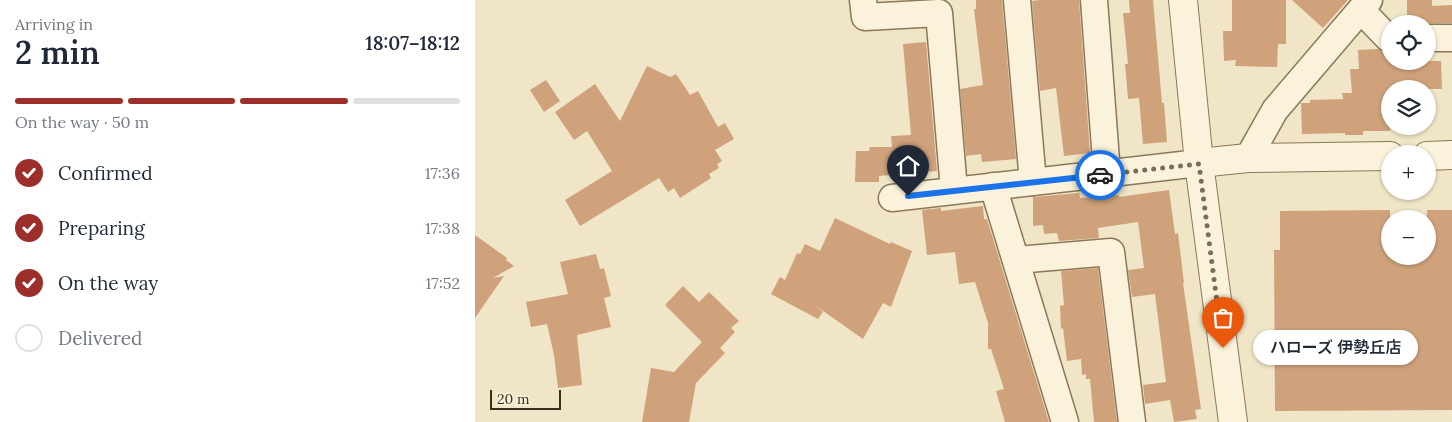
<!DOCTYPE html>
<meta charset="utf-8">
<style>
:root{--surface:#fff;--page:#f2f2f3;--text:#1f2937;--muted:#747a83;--line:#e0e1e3;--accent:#9d2e29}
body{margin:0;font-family:Lora,"Noto Sans JP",serif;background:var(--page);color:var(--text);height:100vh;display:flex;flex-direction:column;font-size:19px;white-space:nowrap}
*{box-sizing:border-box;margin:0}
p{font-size:16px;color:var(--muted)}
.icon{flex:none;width:28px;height:28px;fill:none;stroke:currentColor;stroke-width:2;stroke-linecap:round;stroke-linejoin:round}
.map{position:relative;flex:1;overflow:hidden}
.side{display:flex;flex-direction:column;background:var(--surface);width:475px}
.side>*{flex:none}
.controls{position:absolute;left:906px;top:15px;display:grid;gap:10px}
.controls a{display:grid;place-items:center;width:55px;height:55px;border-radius:50%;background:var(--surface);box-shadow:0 1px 4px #0004;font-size:25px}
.scale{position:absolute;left:15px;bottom:12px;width:71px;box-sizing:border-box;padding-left:5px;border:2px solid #3c2e1f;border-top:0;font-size:14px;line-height:18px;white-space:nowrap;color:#3c2e1f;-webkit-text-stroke:4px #f7efd6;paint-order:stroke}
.pin{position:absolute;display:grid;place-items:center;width:42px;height:42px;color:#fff;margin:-51px -21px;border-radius:50% 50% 50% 0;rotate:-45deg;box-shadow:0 0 5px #0007}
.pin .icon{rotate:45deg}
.courier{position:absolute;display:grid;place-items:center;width:50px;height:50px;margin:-25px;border:4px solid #1a73e8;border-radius:50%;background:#fff;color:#222;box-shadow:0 1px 6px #0007}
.bubble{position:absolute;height:35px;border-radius:18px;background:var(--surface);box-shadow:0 1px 4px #0004;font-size:16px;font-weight:600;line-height:35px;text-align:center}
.summary em{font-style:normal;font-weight:600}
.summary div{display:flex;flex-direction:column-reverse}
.summary{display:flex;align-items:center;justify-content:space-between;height:85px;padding:0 15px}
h1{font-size:32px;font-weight:600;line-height:38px}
.bar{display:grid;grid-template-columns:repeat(4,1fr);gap:8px 5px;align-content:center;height:60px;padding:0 15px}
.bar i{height:6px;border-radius:4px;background:var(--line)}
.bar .current{background:var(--accent)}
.bar p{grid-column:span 4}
ol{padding:0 15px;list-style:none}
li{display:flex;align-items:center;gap:15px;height:55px}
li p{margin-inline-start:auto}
li .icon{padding:5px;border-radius:50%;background:var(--accent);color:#fff;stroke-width:4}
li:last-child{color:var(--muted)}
li i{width:28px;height:28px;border:2px solid var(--line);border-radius:50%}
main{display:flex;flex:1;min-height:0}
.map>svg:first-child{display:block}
</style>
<main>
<section class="side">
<div class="summary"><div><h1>2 min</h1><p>Arriving in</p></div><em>18:07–18:12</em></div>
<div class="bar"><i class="current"></i><i class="current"></i><i class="current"></i><i></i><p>On the way · 50 m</p></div>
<ol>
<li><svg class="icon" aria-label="check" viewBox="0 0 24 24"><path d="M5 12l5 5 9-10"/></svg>Confirmed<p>17:36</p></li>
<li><svg class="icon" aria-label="check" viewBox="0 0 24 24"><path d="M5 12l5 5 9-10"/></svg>Preparing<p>17:38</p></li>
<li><svg class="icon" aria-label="check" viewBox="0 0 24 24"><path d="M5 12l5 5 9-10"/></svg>On the way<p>17:52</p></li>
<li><i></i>Delivered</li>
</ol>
</section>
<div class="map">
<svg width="977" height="422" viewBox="0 0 977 422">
<rect width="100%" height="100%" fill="#f0e5c6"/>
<g fill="#cfa27b">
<polygon points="501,0 527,0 541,159 507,162 506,154 491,156 485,89 508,85 499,9 501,9"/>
<polygon points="565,0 604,0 615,153 589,156 581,88 565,91 557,1"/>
<polygon points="654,0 678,0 687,103 689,103 692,142 668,144 664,98 653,99 650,64 653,64 648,13 655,13"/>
<polygon points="757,0 811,0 811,44 803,44 802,67 760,66 761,60 749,61 748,31 757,31"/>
<polygon points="817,0 873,0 848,28"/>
<polygon points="932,0 957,0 957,6 977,5 977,23 932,24"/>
<polygon points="451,42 462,171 404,176 404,182 380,182 381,151 394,151 395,147 417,147 416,136 436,135 428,44"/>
<polygon points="903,49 913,53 913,61 966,61 967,89 915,89 915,131 888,131 888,135 870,135 870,133 827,134 826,103 835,103 835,100 868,99 867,93 877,93 875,69 884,69 883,50"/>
<polygon points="172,66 195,77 201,74 215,95 223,91 243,127 250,123 259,139 240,150 247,161 242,164 244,168 234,174 236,178 205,198 199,188 193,192 184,178 105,226 90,200 137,171 112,131 99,140 80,112 120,84 145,121"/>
<polygon points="71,80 85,101 69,112 55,90"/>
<polygon points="694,190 700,234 703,233 709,283 708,283 726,409 720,410 722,419 699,422 695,400 670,404 668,385 691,382 680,294 657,297 653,270 669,268 663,222 623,228 624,238 584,241 582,233 569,234 568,225 558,226 558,197 604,193 605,198 644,195 644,197"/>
<polygon points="508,206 509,219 512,219 574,422 530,422 521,391 529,389 516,349 513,349 513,323 500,282 484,284 480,252 452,255 447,210 466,208 466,211"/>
<polygon points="915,210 915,256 952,256 952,210 977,210 977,410 800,411 799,250 805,250 805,211"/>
<polygon points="360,218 415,244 416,242 437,251 416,307 408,303 388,339 341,306 348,312 343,319 296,294 305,277 310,280 322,253 325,254 330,244 345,251"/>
<polygon points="0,235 32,258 31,260 39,266 18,278 29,276 0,318"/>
<polygon points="121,254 125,269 129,268 136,296 129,298 136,327 102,335 107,385 83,388 79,355 72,324 56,327 51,302 93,294 85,262"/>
<polygon points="623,268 642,422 619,422 615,379 611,379 611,374 607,375 606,359 592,361 588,328 586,329 585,306 589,305 586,271"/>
<polygon points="208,286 224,302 234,292 264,321 256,328 260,332 245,348 250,353 221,383 214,422 167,422 176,368 199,372 227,342 190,305"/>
</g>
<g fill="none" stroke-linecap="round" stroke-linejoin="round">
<g stroke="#8c775b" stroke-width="29">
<g id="minor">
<polyline points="388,0 390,17 464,13 479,190"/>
<polyline points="542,0 558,182"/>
<polyline points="619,0 632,174"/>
<polyline points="886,10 913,38 915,38"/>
<polyline points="952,38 977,38"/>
<polyline points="773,158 800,110 894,0"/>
<polyline points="518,186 590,422"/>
<polyline points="417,198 724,163"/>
<polyline points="541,260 636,252 657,422"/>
</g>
</g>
<g stroke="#8c775b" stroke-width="30">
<g id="tertiary">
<polyline points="708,0 724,163 758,422"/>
<polyline points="952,156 977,155"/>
<polyline points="724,163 773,158 915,156"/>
</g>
</g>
<use href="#minor" stroke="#faf2da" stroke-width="26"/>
<use href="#tertiary" stroke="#faf2da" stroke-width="28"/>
</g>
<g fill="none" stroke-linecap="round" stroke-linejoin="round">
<polyline stroke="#7b6e59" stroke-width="5" stroke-dasharray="0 9" points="625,175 724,164 748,348"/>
<polyline stroke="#1a73e8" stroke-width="6" points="433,196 625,175"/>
</g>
</svg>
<div class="controls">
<a><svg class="icon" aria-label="locate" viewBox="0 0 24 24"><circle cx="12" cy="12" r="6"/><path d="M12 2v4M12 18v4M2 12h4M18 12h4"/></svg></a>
<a><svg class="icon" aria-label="layers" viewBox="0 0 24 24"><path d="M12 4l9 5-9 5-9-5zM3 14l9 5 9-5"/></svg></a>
<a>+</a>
<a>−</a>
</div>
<div class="scale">20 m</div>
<div class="pin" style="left:748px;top:348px;background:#ea580c"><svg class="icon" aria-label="bag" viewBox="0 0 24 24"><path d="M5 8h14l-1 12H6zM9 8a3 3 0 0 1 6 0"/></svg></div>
<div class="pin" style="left:433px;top:196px;background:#1f2937"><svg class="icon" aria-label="home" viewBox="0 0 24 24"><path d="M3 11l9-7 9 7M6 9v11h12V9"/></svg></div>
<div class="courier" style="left:625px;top:175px"><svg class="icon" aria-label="car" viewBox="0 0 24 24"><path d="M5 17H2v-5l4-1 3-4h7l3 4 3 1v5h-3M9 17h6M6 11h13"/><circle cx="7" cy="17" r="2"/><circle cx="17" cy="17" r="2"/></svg></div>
<div class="bubble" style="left:778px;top:330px;width:165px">ハローズ 伊勢丘店</div>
</div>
</main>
